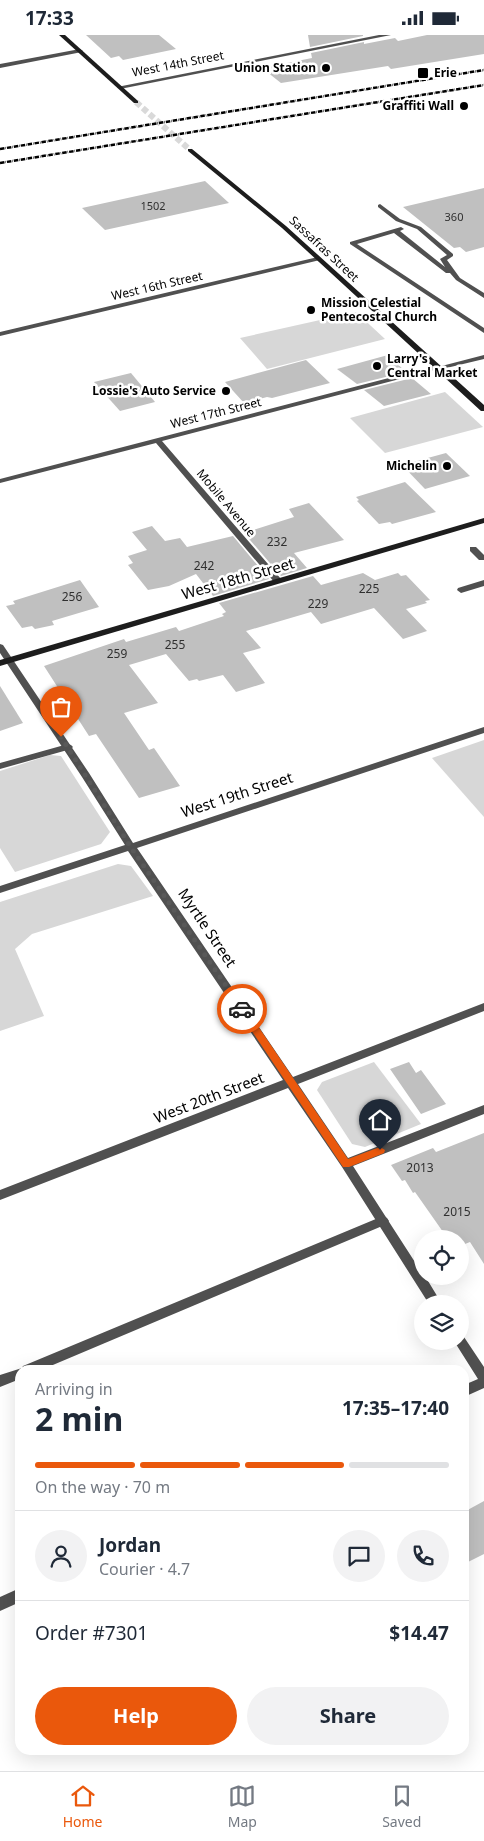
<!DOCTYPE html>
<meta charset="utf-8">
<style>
:root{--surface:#fff;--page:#f2f2f3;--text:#1f2937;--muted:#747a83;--line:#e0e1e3;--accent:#ea580c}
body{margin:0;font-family:"Noto Sans",sans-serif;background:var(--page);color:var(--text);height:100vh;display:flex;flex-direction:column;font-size:19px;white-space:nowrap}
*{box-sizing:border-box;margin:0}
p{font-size:16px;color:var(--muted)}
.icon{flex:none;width:28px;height:28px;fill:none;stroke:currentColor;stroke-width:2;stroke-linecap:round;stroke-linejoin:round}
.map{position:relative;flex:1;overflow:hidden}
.sheet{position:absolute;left:15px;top:1330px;width:454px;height:390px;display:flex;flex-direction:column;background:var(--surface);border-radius:15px;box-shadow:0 5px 20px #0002}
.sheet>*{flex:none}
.controls{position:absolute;left:414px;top:1195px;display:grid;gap:10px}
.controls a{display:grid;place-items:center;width:55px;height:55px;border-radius:50%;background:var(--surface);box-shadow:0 5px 20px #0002;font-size:25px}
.pin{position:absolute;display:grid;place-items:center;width:42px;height:42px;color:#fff;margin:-51px -21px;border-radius:50% 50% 50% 0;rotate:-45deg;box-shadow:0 0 5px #0007}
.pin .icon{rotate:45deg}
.courier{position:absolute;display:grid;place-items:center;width:50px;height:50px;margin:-25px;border:4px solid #ea580c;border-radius:50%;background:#fff;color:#222;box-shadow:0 1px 6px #0007}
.headline em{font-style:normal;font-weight:700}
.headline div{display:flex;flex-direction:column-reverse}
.headline{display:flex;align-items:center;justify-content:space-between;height:85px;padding:0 20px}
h1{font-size:32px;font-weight:700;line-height:38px}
.bar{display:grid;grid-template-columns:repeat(4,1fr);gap:8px 5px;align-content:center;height:60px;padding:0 20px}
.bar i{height:6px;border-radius:4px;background:var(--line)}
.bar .selected{background:var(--accent)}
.bar p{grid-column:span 4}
.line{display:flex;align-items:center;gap:12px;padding:0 20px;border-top:1px solid var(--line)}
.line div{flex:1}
.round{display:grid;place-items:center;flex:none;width:52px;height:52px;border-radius:26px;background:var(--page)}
.primary-button{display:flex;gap:10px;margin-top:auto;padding:10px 20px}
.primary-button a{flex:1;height:58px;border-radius:30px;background:var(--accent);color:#fff;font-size:20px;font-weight:700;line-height:58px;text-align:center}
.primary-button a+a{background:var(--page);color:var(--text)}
.status{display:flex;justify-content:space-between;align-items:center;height:35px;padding:0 25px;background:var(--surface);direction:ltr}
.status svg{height:14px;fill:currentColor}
.dock{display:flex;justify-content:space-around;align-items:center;height:70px;border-top:1px solid var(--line);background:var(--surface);font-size:14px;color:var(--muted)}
.dock a{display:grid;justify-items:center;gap:2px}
.dock .selected{color:var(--accent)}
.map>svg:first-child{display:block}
</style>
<div class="status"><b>17:33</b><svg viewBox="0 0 49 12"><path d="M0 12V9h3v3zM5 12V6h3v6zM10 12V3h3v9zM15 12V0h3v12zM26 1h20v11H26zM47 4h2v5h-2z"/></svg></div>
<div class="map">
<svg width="484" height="1736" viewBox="0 0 484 1736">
<rect width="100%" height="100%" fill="#fff"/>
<g fill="#d7d7d7">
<polygon points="356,277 385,304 267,334 240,303"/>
<polygon points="445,357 483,392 385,418 350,383"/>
<polygon points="484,705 484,782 432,723"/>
<polygon points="50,720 61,721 110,797 101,809 15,837 0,813 0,736"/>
<polygon points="118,829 131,831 153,861 32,899 15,914 44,981 0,996 0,867"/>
<polygon points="374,1027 421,1089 365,1112 352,1109 317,1055 322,1047"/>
</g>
<g fill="#c0c0c0">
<polygon points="86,0 159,0 176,14 123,25 119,21 111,23"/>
<polygon points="308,0 363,0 363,1 310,12"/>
<polygon points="427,0 484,0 484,19 391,34 388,31 281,48 262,33 312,23 311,18 364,7 364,9 395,3 398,6"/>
<polygon points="205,146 229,168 105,195 82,173"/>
<polygon points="484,153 484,212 466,217 460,212 454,213 403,172"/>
<polygon points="388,320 406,337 357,349 337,334"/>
<polygon points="306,325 330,348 272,363 267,362 244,368 225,347"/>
<polygon points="131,338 155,367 120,376 94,347"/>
<polygon points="412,343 431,359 384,371 364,355"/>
<polygon points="446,418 470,441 425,454 402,430"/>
<polygon points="405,447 436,477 392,489 390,487 379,489 357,466 359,465 356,462"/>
<polygon points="309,468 344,505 294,518 307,533 281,541 244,498 294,482 289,474"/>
<polygon points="152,491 165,506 180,503 187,512 233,501 269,544 213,561 196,539 169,551 148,555 128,530 133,528 128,521 147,515 132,497"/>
<polygon points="363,538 375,545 398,538 401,541 406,540 430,565 425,566 427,568 406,574 427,596 403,604 374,573 321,589 311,577 246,596 261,613 243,618 265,648 236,657 223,640 199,646 197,644 189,646 166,619 129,630 158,668 124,678 149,715 154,713 180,751 139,763 96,699 89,701 44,631 124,604 126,607 176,592 179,596 224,581 222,579 226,577 219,568 313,541 321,550"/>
<polygon points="80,545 99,572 52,586 54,590 35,594 32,591 22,593 6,571 15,569 13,566"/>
<polygon points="0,651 23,688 0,696"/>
<polygon points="409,1027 416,1038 421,1035 446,1069 421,1079 390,1034"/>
<polygon points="484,1098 484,1229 470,1207 460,1211 460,1204 448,1204 415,1157 413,1158 405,1145 402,1146 391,1130 433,1113 436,1117"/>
<polygon points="484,1466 484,1519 464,1529 464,1477"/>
</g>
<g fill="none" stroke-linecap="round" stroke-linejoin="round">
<polyline stroke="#d9d9d9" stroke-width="6" stroke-dasharray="6 3" stroke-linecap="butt" points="136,67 190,115"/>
<g fill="#505050" fill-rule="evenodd">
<polygon points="380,169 400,184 421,192 453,219 453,221 447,225 460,243 484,258 484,263 456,245 450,238 446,238 394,198 357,209 484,293 484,298 350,209 350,207 401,192 404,194 400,196 445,232 440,224 447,220 417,194 396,186 378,172 378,170"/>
<polygon points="484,320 484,324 438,335 434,333"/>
<polygon points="470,512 476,512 484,520 484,525 479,525 470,516"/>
<polygon points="484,545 484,551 461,558 457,555 458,553"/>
<polygon points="68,709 71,710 73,712 71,714 0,734 0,728"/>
<polygon points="383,1181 387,1183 389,1186 387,1189 41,1335 20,1335 20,1344 0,1352 0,1340 22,1333 23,1331"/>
</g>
<g fill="#505050" fill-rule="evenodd">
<polygon points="379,0 391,0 120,54 117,52"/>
<polygon points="80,14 83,16 82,17 0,33 0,29"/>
<polygon points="318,222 321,224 320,225 0,301 0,297"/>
<polygon points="435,331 442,333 162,406 281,544 281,548 275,548 156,408 0,448 0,444"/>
<polygon points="0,609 3,610 89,738 133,808 484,692 484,698 137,813 293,1042 484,968 484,976 298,1049 348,1123 484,1070 484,1079 353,1131 422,1238 422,1241 425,1241 442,1269 429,1269 342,1132 288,1053 0,1165 0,1155 283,1045 128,816 0,858 0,851 125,810 82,742 0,618"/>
<polygon points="460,1301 464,1302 484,1332 484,1353 464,1362 464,1350 478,1344 454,1306 460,1306"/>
<polygon points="20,1553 20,1567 0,1576 0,1562"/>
</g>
<g fill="#1d1d1d" fill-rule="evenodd">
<polygon points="59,0 65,0 138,66 138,68 134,68"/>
<polygon points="188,114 192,114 286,191 484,370 484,376 481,376 282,193 188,116"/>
<polygon points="484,483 484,488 0,631 0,625"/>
</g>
<g stroke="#000" stroke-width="2.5" stroke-dasharray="4.5 1 0.5 1" stroke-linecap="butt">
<polyline points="0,114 484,35"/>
<polyline points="0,128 484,50"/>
</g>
</g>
<polygon fill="#ea580c" points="242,971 245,972 348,1124 380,1112 385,1115 384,1118 349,1132 343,1132 239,977 239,972"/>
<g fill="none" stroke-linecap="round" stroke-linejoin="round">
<polyline stroke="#595959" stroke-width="5" stroke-dasharray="0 9" points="61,702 130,811 242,974"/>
</g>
<g fill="#000" stroke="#fff" stroke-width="2">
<circle cx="326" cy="33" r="5"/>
<rect x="417" y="32" width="12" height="12" rx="2.5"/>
<circle cx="464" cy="71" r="5"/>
<circle cx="311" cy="275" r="5"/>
<circle cx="377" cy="331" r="5"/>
<circle cx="226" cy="356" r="5"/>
<circle cx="447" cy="431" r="5"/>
</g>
<g text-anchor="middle" stroke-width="5" stroke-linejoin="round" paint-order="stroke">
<g font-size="11" fill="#303030">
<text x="153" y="175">1502</text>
<text x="454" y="186">360</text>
</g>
<g font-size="12" fill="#000" stroke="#fff">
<text transform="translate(178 29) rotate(-11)" y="4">West 14th Street</text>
<text transform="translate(324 214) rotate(43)" y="4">Sassafras Street</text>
<text transform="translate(157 251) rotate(-13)" y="4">West 16th Street</text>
<text transform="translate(216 378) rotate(-14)" y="4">West 17th Street</text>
<text transform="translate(226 468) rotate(50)" y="4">Mobile Avenue</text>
</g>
<g font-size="12" font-weight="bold" fill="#000" stroke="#fff" text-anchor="end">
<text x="316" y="37">Union Station</text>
<text x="434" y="42" text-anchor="start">Erie</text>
<text x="454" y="75">Graffiti Wall</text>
<text x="321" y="272" text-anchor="start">Mission Celestial<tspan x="321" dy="14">Pentecostal Church</tspan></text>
<text x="387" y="328" text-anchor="start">Larry's<tspan x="387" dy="14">Central Market</tspan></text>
<text x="216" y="360">Lossie's Auto Service</text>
<text x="437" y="435">Michelin</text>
</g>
<g font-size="12" fill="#303030">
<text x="277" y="511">232</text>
<text x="204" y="535">242</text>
<text x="369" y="558">225</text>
<text x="72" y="566">256</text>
<text x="318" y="573">229</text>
<text x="175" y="614">255</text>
<text x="117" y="623">259</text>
<text x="420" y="1137">2013</text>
<text x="457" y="1181">2015</text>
</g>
<g font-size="15" fill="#000" stroke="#fff">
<text transform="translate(238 544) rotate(-16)" y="5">West 18th Street</text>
<text transform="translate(237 760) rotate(-18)" y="5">West 19th Street</text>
<text transform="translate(207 893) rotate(56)" y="5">Myrtle Street</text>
<text transform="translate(209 1063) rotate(-21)" y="5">West 20th Street</text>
</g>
</g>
</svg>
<div class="controls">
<a><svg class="icon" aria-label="locate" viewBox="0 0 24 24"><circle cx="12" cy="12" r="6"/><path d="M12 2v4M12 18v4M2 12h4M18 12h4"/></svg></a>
<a><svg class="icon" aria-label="layers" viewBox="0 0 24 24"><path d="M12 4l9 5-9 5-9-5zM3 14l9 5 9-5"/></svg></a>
</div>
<div class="pin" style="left:61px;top:702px;background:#ea580c"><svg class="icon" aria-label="bag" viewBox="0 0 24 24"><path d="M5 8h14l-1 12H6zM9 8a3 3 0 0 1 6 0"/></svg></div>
<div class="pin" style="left:380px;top:1115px;background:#1f2937"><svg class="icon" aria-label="home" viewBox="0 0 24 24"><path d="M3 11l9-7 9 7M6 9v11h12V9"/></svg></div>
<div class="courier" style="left:242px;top:974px"><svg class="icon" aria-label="car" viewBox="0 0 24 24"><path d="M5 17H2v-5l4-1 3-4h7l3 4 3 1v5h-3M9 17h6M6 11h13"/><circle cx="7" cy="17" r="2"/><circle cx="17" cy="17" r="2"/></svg></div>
<section class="sheet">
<div class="headline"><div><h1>2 min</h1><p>Arriving in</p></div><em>17:35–17:40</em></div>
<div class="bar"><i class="selected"></i><i class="selected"></i><i class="selected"></i><i></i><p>On the way · 70 m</p></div>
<div class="line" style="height:90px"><a class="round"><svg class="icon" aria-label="person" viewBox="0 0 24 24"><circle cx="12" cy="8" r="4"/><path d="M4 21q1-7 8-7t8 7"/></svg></a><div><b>Jordan</b><p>Courier · 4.7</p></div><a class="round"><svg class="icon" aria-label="chat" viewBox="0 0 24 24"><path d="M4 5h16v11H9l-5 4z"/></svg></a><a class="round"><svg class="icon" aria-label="phone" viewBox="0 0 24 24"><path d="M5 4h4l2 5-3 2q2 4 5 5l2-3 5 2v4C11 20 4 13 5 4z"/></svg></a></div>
<div class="line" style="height:65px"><div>Order #7301</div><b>$14.47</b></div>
<div class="primary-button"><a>Help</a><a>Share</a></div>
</section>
</div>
<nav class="dock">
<a class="selected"><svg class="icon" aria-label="home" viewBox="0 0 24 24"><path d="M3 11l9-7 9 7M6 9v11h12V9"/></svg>Home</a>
<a><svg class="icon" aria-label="map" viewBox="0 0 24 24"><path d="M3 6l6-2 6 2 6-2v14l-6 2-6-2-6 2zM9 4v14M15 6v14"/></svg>Map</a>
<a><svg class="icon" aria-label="saved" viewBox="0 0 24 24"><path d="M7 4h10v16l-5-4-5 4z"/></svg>Saved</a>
</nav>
